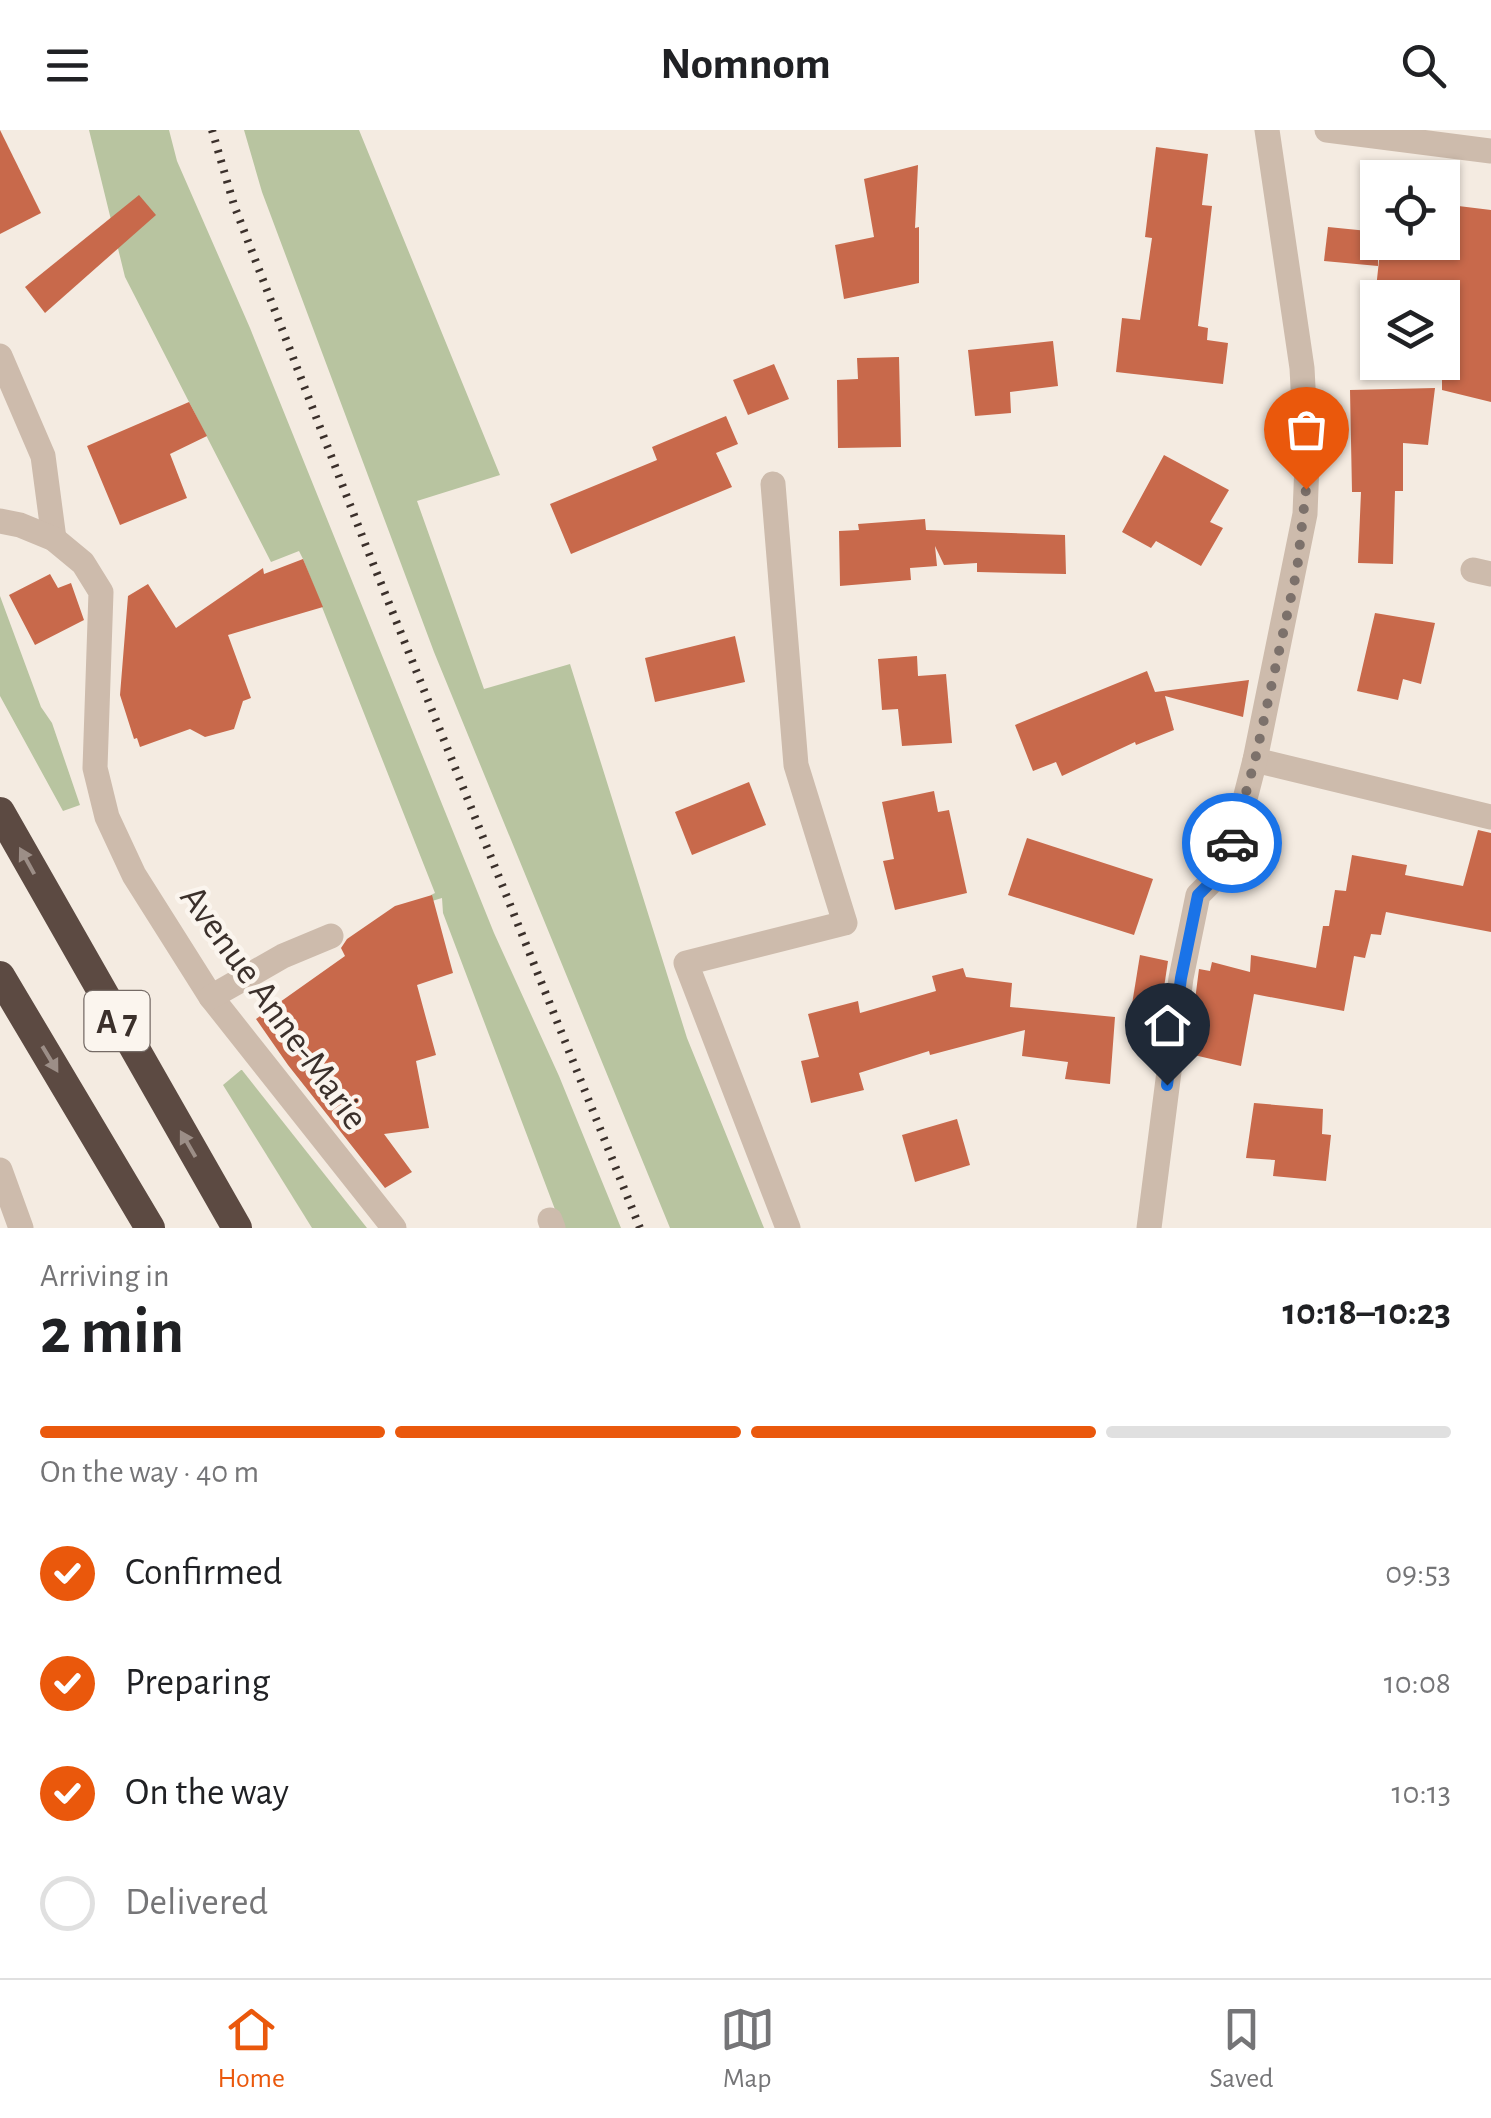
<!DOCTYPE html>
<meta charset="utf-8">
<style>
:root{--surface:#fff;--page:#f6f6f6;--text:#202124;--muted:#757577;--line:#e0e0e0;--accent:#ea580c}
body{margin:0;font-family:"Alegreya Sans",sans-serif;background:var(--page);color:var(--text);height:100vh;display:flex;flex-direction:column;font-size:38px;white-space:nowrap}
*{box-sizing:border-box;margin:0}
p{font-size:32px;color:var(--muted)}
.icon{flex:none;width:55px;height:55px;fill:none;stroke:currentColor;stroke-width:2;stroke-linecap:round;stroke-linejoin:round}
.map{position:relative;height:1098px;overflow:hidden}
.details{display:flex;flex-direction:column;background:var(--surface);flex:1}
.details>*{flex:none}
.tools{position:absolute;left:1360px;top:30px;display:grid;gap:20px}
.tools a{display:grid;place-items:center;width:100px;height:100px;border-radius:0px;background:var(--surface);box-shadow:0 2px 8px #0004;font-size:50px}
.pin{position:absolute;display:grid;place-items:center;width:85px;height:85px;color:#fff;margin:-102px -42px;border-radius:50% 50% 50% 0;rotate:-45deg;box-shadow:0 0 10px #0007}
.pin .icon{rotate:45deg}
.courier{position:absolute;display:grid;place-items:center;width:100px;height:100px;margin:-50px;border:8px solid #1a73e8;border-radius:50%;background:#fff;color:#222;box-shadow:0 2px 12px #0007}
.headline em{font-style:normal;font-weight:600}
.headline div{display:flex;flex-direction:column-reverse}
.headline{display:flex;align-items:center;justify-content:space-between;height:170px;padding:0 40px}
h1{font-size:65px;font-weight:600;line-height:75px}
.bar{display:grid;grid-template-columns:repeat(4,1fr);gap:15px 10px;align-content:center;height:120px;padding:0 40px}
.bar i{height:12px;border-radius:8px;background:var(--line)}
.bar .active{background:var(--accent)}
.bar p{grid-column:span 4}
ol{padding:0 40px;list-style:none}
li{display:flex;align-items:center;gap:30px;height:110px}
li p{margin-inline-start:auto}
li .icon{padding:10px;border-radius:50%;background:var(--accent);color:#fff;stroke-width:4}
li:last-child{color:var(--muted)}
li i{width:55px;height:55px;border:5px solid var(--line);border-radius:50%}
header{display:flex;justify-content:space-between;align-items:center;height:130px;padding:0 40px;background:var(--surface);font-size:45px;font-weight:600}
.menu{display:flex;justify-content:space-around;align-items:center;height:140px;border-top:2px solid var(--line);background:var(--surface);font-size:28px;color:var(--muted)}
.menu a{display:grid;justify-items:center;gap:5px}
.menu .active{color:var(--accent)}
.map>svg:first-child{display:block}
</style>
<header><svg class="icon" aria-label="menu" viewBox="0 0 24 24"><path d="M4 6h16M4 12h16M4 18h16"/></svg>Nomnom<svg class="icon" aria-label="search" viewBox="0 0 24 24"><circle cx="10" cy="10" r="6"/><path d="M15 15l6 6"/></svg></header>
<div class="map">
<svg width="1491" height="1098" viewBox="0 0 1491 1098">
<rect width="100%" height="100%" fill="#f4ebe1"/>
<g fill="#b8c4a0">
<polygon points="89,0 169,0 177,31 250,198 494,803 559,946 621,1098 562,1098 443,783 442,768 432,771 431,765 435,763 303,429 299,421 271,432 125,147"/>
<polygon points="244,0 359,0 500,345 417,371 484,559 570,534 687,908 764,1098 670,1098 434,522 262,62"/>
<polygon points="0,466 41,577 52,593 80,675 63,681 0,566"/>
<polygon points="241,940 242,940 367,1098 312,1098 223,955"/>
</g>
<g fill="#c8694b">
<polygon points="0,0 41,83 0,104"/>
<polygon points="1156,17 1208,24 1202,75 1212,76 1198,196 1208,198 1207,210 1228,213 1223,254 1116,242 1122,188 1140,190 1152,108 1145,107"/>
<polygon points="918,35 915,98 919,97 919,153 844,169 835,115 874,107 864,49"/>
<polygon points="139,65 156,85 45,183 25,157"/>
<polygon points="1442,74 1491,80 1491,272 1442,260 1442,168 1375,168 1381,112 1442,112"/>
<polygon points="1328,97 1378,102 1378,136 1324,131"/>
<polygon points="1053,211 1058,256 1010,262 1011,283 975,286 968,220"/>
<polygon points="899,227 901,317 838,318 837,250 858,249 857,228"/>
<polygon points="774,234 789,269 748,285 733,250"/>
<polygon points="1435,258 1428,315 1403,313 1403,361 1395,361 1393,434 1358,433 1361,362 1352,362 1350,260"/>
<polygon points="189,272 207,306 170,324 187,368 120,395 87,316"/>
<polygon points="726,286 738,314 716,323 732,357 571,424 550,374 657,330 652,317"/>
<polygon points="1164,325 1229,360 1210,392 1223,398 1201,436 1156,411 1151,418 1122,402"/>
<polygon points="925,389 926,400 1065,405 1066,444 977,442 977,433 944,435 935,416 937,436 910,438 911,450 840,456 839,401 859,400 858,394"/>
<polygon points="303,429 323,477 228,505 251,568 243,571 234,599 205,607 190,599 140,617 137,608 134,609 120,565 128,466 148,454 176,498 263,438 264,444"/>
<polygon points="50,444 58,458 71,453 84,490 35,515 9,465"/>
<polygon points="1375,483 1435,493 1421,554 1403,549 1398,570 1357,561"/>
<polygon points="735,506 745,552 655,572 645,528"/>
<polygon points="917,526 918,546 946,544 952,613 902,616 898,579 882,580 878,529"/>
<polygon points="1147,541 1155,562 1249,550 1243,587 1165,566 1174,600 1136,615 1135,612 1062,646 1056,632 1033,641 1015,595"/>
<polygon points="749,652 766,695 692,725 675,682"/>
<polygon points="934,661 938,682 949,680 967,763 895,780 883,731 894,729 882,672"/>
<polygon points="1478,700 1491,703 1491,802 1386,782 1381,805 1371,804 1365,828 1354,826 1344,881 1254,864 1241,936 1194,925 1197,910 1190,909 1199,839 1210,841 1212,832 1250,842 1251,825 1316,838 1323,796 1329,796 1335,760 1346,761 1352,725 1407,735 1405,745 1463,756"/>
<polygon points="1027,708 1153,749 1134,805 1008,765"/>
<polygon points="432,765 453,843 417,855 436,925 416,931 429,998 384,1004 412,1042 385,1058 288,935 256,889 345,826 341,818 347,809 395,776"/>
<polygon points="1140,825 1168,831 1157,904 1128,899"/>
<polygon points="963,838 966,847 1012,853 1010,877 1115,887 1110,954 1065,949 1068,932 1022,926 1025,900 930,925 929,921 859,943 864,960 811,973 801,931 819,927 808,884 858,871 860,883 936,861 932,846"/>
<polygon points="1254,973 1323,979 1322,1004 1331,1005 1326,1051 1273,1046 1275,1030 1246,1028"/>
<polygon points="957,989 970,1035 915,1052 902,1005"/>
</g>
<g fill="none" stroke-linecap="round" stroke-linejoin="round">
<g stroke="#cdbbac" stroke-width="25">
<polyline points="1327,0 1491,21"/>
<polyline points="0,226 43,326 54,409"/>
<polyline points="773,354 796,635 845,793 686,833 788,1098"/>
<polyline points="0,391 20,395 54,409 83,433 101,462 95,638 107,687 134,745 211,867 394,1098"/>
<polyline points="1473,440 1491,444"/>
<polyline points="1255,630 1491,687"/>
<polyline points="211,867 283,826 331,806"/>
<polyline points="0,1040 21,1098"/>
<polyline points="550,1090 553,1098"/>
<polyline points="1149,1098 1181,848 1198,765 1228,735 1255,630 1305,384 1307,333 1302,238 1267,0"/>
</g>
<g stroke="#5c4a42" stroke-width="30">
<polyline points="0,682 237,1098"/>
<polyline points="0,846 150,1098"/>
</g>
<polyline stroke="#3b302b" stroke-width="8" stroke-dasharray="2.5 8" stroke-linecap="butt" points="212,0 234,75 366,416 640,1098"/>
</g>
<defs><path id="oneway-solid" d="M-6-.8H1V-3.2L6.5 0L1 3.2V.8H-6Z" transform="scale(2.5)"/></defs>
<g fill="#9c8e87">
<use href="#oneway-solid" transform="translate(27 731) rotate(-119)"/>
<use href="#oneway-solid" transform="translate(50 929) rotate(59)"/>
<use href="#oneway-solid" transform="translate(188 1014) rotate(-120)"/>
</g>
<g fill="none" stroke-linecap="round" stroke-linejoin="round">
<polyline stroke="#7c716b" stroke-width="10" stroke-dasharray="0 18" points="1232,713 1255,630 1297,440 1306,359"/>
<polyline stroke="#1a73e8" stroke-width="12" points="1167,955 1181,848 1198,765 1228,735 1232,713"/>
</g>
<g text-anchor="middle" stroke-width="9" stroke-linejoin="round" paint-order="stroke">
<rect fill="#fbf5ee" stroke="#756b66" stroke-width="2.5" x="84.5" y="861" width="65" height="60" rx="8"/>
<g font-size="35" font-weight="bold" fill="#3b302b">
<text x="117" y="903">A 7</text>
</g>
<g font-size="38" fill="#3b302b" stroke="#fbf5ee">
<text transform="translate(275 877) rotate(54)" y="13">Avenue Anne-Marie</text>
</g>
</g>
</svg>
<div class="tools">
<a><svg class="icon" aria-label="locate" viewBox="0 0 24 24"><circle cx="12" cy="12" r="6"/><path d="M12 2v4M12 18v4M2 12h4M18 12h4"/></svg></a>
<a><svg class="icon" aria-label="layers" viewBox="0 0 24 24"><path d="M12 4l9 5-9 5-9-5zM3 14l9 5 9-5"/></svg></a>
</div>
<div class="pin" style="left:1306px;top:359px;background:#ea580c"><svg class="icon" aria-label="bag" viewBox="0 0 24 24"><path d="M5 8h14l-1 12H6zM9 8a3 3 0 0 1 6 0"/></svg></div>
<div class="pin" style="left:1167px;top:955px;background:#1f2937"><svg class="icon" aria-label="home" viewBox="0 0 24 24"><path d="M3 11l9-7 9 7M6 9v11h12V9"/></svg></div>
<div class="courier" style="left:1232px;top:713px"><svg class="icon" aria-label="car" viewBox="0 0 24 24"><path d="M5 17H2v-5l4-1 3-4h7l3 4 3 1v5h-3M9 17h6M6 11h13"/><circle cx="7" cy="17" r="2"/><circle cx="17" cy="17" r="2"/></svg></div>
</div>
<section class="details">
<div class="headline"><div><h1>2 min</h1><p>Arriving in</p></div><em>10:18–10:23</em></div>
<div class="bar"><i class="active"></i><i class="active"></i><i class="active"></i><i></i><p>On the way · 40 m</p></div>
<ol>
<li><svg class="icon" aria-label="check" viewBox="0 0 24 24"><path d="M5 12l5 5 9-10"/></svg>Confirmed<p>09:53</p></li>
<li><svg class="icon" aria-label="check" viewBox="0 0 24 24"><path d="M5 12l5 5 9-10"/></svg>Preparing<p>10:08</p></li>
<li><svg class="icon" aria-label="check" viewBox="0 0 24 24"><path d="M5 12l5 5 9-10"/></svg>On the way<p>10:13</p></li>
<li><i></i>Delivered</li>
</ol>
</section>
<nav class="menu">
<a class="active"><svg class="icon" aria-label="home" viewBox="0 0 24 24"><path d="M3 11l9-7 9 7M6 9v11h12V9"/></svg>Home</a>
<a><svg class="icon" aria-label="map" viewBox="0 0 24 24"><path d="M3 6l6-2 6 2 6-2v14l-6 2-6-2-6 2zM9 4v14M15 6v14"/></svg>Map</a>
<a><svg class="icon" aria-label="saved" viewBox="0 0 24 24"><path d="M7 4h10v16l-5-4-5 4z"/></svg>Saved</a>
</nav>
